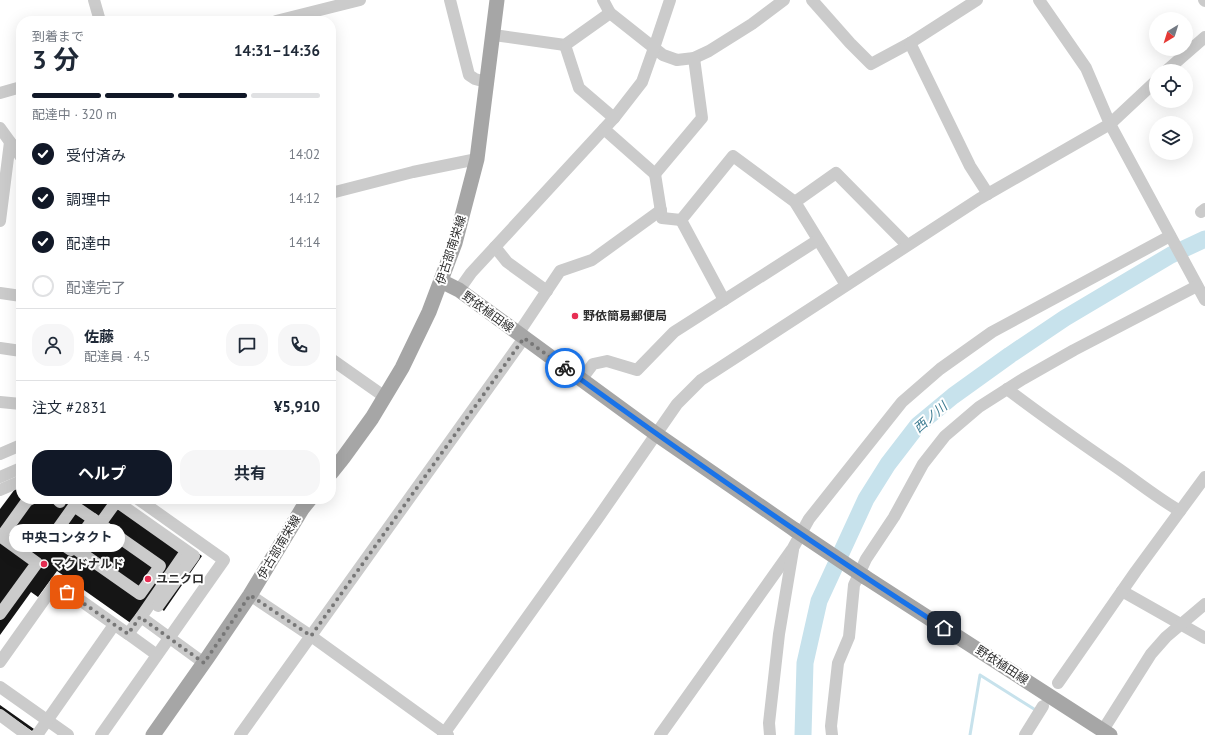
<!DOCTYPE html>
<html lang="ja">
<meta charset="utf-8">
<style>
:root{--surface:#fff;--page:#f6f6f7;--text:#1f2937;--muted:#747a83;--line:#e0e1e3;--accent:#111827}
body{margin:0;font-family:"PT Sans","Noto Sans JP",sans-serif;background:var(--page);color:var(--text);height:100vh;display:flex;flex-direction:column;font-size:15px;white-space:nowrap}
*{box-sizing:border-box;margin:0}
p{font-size:13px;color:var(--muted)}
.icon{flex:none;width:22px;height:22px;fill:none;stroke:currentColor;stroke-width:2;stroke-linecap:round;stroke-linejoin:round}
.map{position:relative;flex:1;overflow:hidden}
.details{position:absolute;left:16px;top:16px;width:320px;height:488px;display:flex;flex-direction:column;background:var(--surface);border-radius:16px;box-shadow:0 4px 16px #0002}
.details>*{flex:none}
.needle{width:26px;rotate:218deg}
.tools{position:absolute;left:1149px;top:12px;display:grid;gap:8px}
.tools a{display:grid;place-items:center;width:44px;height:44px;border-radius:50%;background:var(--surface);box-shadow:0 4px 16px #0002;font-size:20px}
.pin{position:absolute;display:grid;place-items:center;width:34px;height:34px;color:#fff;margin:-17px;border-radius:8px;box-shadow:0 2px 6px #0006}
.courier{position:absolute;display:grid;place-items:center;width:40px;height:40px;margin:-20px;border:3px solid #1a73e8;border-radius:50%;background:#fff;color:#222;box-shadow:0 1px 5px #0007}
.bubble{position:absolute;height:28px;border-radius:14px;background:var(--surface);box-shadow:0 4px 16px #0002;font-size:13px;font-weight:700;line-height:28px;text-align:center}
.summary em{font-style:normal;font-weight:700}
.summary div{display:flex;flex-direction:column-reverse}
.summary{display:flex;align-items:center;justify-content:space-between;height:68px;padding:0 16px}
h1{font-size:26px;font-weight:700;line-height:30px}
.bar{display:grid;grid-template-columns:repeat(4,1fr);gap:6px 4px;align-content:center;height:48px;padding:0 16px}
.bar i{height:5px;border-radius:3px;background:var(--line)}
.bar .active{background:var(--accent)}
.bar p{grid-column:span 4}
.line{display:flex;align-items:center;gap:10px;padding:0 16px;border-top:1px solid var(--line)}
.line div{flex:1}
.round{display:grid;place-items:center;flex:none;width:42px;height:42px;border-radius:16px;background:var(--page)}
ol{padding:0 16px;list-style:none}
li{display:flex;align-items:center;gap:12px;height:44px}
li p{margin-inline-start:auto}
li .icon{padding:4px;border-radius:50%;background:var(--accent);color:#fff;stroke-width:4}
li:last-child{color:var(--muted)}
li i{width:22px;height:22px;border:2px solid var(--line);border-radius:50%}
.primary-button{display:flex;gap:8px;margin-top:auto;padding:8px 16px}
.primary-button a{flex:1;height:46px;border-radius:16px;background:var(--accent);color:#fff;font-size:16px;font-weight:700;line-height:46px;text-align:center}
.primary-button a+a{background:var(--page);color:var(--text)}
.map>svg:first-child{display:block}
</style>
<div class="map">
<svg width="1205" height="735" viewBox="0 0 1205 735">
<rect width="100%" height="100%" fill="#fff"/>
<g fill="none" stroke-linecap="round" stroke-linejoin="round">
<polyline stroke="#c7e2ec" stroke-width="3" points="970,735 980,675 1034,709"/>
<polyline stroke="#c7e2ec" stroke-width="17" points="803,735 805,663 819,601 866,499 888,464 918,425 953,396 1010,355 1065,318 1171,255 1205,239"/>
</g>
<g fill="#151515">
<polygon points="21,484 21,499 104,499 110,503 122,499 202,556 164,611 154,603 132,624 57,571 38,597 31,592 0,635 0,509 18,485"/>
<polygon points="0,705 34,729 32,731 0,709"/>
</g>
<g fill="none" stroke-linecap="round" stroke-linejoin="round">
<g stroke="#cbcbcb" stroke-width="12">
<polyline points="94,0 100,21"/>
<polyline points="450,0 469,75 475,79 486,82"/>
<polyline points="603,0 610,13"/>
<polyline points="812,0 850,43 871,64 910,43 977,0"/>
<polyline points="1039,0 1086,68 1110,124 1205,300"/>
<polyline points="1204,0 1205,1"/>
<polyline points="276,21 360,0"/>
<polyline points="494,35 565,45 610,13 663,55 677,60 694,58 709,51 752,24 784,0"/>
<polyline points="910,43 970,166 988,194"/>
<polyline points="565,45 579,88 614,118"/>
<polyline points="1166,71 1205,37"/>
<polyline points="0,93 21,87"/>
<polyline points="0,128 21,157"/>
<polyline points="604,129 655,174 702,118 694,58"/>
<polyline points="655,174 662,218 681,220 733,156 795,202 846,285"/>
<polyline points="331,193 413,172 477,159"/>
<polyline points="795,202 836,173 907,245"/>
<polyline points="1201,212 1205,209"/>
<polyline points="681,220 724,300"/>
<polyline points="0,221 10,142"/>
<polyline points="495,247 507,262 547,291"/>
<polyline points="459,290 471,273 614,118 642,82 654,48 670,0"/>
<polyline points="0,293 21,296"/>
<polyline points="518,334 560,271 592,260 661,210"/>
<polyline points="0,348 21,351"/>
<polyline points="331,359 385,397"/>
<polyline points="581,380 593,364 607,361 637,370 674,332 818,240"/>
<path d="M1007,389C1044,417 1081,443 1119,469C1139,483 1159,499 1180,511"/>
<polyline points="0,402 21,404"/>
<polyline points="0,454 21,445"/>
<polyline points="0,477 21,468"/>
<polyline points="0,490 21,481"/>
<polyline points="57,499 60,502"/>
<polygon points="93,519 160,566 140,594 73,547"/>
<polyline points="100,524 113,506"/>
<polyline points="0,536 37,563 0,614"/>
<polyline points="1,537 27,501 31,499"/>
<polyline points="73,547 71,550 52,537 74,506 93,519"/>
<polyline points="1122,591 1205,638"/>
<polyline points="250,595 311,636 448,735"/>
<polyline points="141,617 183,556"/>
<polyline points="128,634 157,655"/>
<polyline points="0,662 56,583 128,634 141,617 204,663"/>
<polyline points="1058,683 1136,571 1205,477"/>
<polyline points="0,687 68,735"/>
<polyline points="0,715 27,735"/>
<polyline points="1103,730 1151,654 1166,637 1205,604"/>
<polyline points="37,735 114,625"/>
<polyline points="101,735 224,560 138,499"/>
<polyline points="240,735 524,338"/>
<polyline points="443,735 598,518 677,404 701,380 979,199 1110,124 1156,81"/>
<polyline points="660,735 793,548 809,519 902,402 940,369 992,332 1170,236"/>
<polyline points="770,735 769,723 779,634 793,550"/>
<polyline points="832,735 831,726 838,663 849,637 854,585 866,559 894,517 923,464 945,436 979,407 1023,379 1074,350 1197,286"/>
<polyline points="1025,735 1043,706"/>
</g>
<g stroke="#a6a6a6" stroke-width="15">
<polyline points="441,281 459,290 656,434 795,530"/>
<polyline points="331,473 343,458 372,418 402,368 429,312 455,243 477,159 497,0"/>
<polyline points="865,577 1110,735"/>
<polyline points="153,735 208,657 250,595 302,509 310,499"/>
</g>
<polyline stroke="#cbcbcb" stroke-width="12" points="113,506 116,501 194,556 158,606"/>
<polyline stroke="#a6a6a6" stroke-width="15" points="795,530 865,577"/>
</g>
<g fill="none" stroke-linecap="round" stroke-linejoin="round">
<polyline stroke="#777" stroke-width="4" stroke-dasharray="0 7.2" points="67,592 128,634 140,617 204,663 250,595 311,636 524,338 565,368"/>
<path stroke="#1a73e8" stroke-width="5" d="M565,368C689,458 815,546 944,628"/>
</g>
<g fill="#e72e53" stroke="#fff" stroke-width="1.5">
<circle cx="575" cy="316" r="4"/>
<circle cx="44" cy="564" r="4"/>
<circle cx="148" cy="579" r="4"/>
</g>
<g text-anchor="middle" stroke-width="4" stroke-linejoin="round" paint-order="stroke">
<g font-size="12" fill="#2e2e2e" stroke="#fff">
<text transform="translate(451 250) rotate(-72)" y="4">伊古部南栄線</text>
<text transform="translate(488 312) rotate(36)" y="4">野依植田線</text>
<text transform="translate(279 547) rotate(-59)" y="4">伊古部南栄線</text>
<text transform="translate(1002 665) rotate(33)" y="4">野依植田線</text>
</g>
<g font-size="12" font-weight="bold" fill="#2e2e2e" stroke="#fff" text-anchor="start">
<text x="583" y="320">野依簡易郵便局</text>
<text x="52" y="568">マクドナルド</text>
<text x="156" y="583">ユニクロ</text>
</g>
<g font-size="13" font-style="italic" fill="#3b7b91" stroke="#fff">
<text transform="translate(930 417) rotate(-41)" y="5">西ノ川</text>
</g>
</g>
</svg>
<div class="tools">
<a><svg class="needle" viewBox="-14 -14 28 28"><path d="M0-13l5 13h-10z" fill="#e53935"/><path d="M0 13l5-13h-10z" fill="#747a83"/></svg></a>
<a><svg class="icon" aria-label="locate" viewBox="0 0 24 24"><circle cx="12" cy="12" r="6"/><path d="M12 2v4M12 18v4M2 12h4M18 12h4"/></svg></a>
<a><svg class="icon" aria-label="layers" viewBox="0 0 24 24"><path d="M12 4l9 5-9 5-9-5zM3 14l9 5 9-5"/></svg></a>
</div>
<div class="pin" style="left:67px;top:592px;background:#ea580c"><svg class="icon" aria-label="bag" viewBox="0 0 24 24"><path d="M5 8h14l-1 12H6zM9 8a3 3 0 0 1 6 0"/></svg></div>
<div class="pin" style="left:944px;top:628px;background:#1f2937"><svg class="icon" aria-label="home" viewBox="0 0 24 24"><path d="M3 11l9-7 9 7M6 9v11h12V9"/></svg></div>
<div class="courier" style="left:565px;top:368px"><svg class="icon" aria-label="bike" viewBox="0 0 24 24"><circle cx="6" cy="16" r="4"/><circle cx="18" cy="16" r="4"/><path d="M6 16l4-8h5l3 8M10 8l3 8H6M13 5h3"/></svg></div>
<div class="bubble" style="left:9px;top:524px;width:116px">中央コンタクト</div>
<section class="details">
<div class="summary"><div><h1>3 分</h1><p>到着まで</p></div><em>14:31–14:36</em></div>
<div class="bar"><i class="active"></i><i class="active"></i><i class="active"></i><i></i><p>配達中 · 320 m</p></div>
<ol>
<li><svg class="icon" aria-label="check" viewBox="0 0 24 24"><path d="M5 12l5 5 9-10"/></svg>受付済み<p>14:02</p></li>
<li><svg class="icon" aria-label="check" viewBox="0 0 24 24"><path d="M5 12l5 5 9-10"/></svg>調理中<p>14:12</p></li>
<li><svg class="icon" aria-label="check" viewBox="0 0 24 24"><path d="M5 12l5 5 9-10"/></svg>配達中<p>14:14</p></li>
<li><i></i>配達完了</li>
</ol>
<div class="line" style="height:72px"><a class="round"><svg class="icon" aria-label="person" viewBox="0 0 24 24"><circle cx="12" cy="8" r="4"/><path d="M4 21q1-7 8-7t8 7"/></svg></a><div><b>佐藤</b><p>配達員 · 4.5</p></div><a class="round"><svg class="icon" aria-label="chat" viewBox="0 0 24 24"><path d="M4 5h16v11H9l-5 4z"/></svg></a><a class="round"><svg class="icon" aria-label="phone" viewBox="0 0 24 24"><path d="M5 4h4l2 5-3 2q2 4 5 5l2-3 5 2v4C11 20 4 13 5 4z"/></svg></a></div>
<div class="line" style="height:52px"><div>注文 #2831</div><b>¥5,910</b></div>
<div class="primary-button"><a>ヘルプ</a><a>共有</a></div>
</section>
</div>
